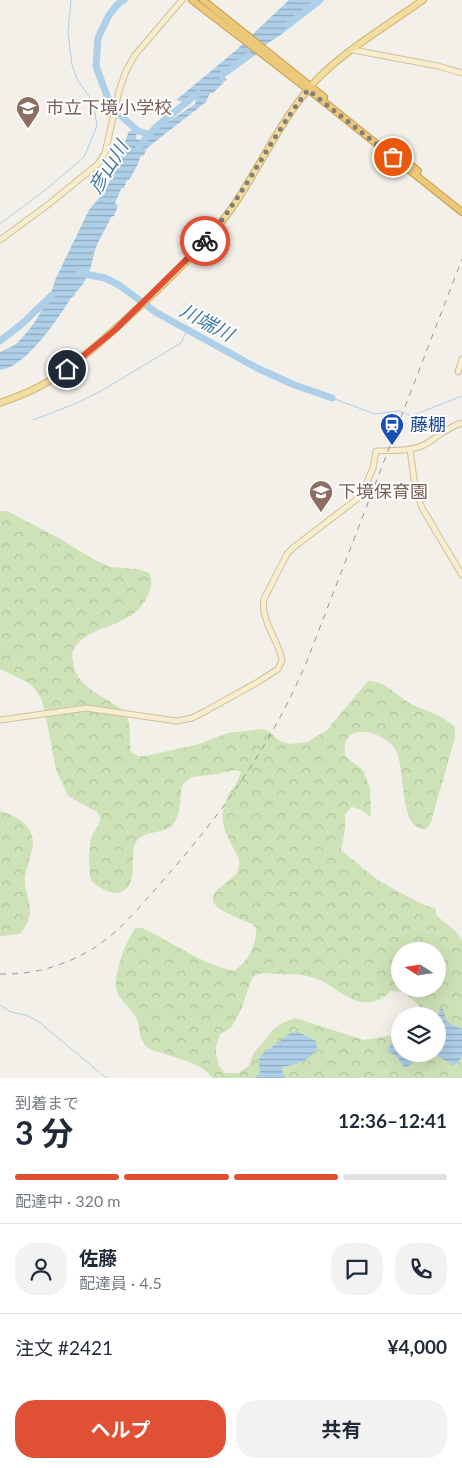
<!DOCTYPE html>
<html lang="ja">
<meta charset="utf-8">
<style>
:root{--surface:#fff;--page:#f2f2f3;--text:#1f2937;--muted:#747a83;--line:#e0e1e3;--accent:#df5034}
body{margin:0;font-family:Lato,"Noto Sans JP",sans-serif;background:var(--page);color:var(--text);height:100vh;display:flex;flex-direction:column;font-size:19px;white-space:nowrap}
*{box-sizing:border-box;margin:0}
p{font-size:16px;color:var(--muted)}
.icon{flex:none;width:28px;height:28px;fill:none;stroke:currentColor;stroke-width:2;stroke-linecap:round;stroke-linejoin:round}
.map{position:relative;height:1078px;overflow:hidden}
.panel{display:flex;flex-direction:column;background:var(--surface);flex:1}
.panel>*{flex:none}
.needle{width:32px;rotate:282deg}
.buttons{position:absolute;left:391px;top:942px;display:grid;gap:10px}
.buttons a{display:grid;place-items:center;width:55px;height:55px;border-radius:50%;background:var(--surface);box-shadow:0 5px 20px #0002;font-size:25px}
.pin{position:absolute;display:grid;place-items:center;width:42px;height:42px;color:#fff;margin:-21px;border:2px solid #fff;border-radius:50%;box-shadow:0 1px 5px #0007}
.courier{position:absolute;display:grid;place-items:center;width:50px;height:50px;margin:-25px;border:4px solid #df5034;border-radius:50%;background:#fff;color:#222;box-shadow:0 1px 6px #0007}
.head em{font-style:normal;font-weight:700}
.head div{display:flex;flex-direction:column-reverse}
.head{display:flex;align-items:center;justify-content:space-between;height:85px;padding:0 15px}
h1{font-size:32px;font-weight:700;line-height:38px}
.bar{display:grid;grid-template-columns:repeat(4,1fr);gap:8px 5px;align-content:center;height:60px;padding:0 15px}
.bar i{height:6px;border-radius:4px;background:var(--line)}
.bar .active{background:var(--accent)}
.bar p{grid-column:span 4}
.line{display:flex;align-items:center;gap:12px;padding:0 15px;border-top:1px solid var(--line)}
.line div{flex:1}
.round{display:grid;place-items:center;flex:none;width:52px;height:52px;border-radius:20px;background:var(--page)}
.button{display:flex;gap:10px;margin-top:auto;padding:10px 15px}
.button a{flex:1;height:58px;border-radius:20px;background:var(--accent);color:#fff;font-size:20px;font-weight:700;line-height:58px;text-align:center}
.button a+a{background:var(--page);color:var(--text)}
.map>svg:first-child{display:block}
</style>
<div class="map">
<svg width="462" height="1078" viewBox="0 0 462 1078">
<defs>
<pattern id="forest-crowns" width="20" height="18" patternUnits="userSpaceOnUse" patternTransform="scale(1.25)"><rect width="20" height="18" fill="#cee2b7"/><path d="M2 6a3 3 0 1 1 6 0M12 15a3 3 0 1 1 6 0" fill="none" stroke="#b2c39e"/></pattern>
<pattern id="water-rules" width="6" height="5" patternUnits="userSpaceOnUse" patternTransform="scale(1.25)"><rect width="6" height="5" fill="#aecfe8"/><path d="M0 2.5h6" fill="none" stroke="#8faabd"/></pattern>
</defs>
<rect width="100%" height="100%" fill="#f3f0ea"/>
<g fill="url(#forest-crowns)" fill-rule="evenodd">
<path d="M0,511H7L59,538L93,559L110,567L138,569L149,573C153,580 151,587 148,595C131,632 89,621 73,651C72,654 72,659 73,662C76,685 97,693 114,704C117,706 121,708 124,711C132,720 129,740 131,752L138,756H146L199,744L228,733L262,729L269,731L280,741L289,744L308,742L327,730L368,681C386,681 398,697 413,705C428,712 444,715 455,728V738L431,822L426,829C398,832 406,765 395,749C387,735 351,721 345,744C344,747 345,752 345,756L363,770L370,788L371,817L362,810L352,807L345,814V830L341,850L379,881L422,904L435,908L437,916L455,931L462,940V1078H213C198,1061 182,1061 163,1053C159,1052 155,1052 152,1050C136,1041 142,1030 136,1017C131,1008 121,1002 117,992C112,978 126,938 136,928H142C172,942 201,964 234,971C248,961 257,945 256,928L252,924C243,920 232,916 223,911C197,896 227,885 236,874C239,870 239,865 239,859C228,837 215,821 228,796C232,788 239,782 241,772L234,770L218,774L192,777L182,785C180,796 181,814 174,823C165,836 143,828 135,844C129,858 140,886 120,892C115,894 109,892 105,890C101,888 95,885 92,881C88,876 89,847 91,839C93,829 106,823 97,812L68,796L56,770L46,717L41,698L35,689L29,683L0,669ZM400,951H438V989H400ZM265,973C282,976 298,972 315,978C343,989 362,1019 391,991L403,992L419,1005L420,1016H438V1054H400V1034L364,1040L295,1018L282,1023L274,1029L253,1054L249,1065L239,1073H225L219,1066L216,1054V1046L220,1034L231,1028L241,1010L252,978L258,974Z"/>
<path d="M0,811C11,814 26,821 31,833C37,847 26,864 25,879C24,890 31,903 30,913C29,921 25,928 20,934L2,936H0Z"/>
</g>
<g fill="url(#water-rules)">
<path d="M289,0H319L308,11L296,17L290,27L282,34L268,43L256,55L245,60H240L220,78V79L225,78L227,79L213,93H210L206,102L147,148L144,155L140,157L138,164L129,180L126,181L125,187L121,189L115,203L118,206L114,216L111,217C106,229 97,241 94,254C90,270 88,281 75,293V295L71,298C57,320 26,367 0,370V352C6,349 12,347 17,343C31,331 52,297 55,280L89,210L104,192L115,172L129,131H137L136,139L141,140L195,104L196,100L193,98L184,102L176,100L234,52Z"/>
<polygon points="442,1006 447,1022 462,1029 462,1057 456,1064 452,1065 435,1054 438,1054 437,1016"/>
<path d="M298,1032L316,1041L317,1049C309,1061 297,1064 283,1067L282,1071L285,1078H255L260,1073L259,1059L261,1055L291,1033Z"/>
<polygon points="400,1035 400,1054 425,1054 405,1068 397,1057 388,1051 393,1038"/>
</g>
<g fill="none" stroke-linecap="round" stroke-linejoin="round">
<g stroke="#aecfe8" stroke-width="1">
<polyline points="0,224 49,187 84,157 97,126 93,102 78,81 72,65 68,32 71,0"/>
<polyline points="332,398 375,414 399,411 411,416 462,396"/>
<polyline points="33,420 77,403 101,391 181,343 187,330"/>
<polyline points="0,1005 11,1012 26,1015 39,1022 99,1072"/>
<polyline points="101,1074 108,1078"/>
</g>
<g stroke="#aecfe8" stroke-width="7">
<polyline points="124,0 117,5 109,15 98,38 96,66 111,107 138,131 148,134"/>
<polyline points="288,25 320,0"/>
<polyline points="222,75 248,56"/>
<polyline points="139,146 156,127 198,93"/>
<polyline points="79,273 105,278 119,285 157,313 257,368 292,384 332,398"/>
<polyline points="0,341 23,323 52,295"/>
</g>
<g stroke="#cdc19f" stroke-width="7">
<g id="secondary">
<polyline points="353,50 438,66 462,73"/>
<polyline points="0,240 49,204 98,164 105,153 119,91 126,71 135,55 182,0"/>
<polyline points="458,372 462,359"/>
<polyline points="410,449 415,487 422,508 462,575"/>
<path d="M0,720L86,708L177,721L192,718L204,712L258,682L278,669L282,660C278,639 260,620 264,599L287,554L294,547L361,496L373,468L376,451C392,450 409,452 424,445C437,438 447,427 462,423"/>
</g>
</g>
<g stroke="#d5ba75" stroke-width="8">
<path id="primary" d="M0,403C19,396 38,389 55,377C90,354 119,325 150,297C182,266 214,236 238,199C262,162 281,121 310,87C337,55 388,25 423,0"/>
</g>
<g stroke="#ca9e4c" stroke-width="8">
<g id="highway">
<polyline points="192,0 318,97 462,212"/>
<polyline points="203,0 324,97"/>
<polyline points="389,148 418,171"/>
</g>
</g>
<use href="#secondary" stroke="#f8eece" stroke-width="5"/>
<use href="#primary" stroke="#f2dda3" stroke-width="5.5"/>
<use href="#highway" stroke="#ecc87b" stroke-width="6"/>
<path stroke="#979797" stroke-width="1" stroke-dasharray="6 6" stroke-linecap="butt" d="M0,974C30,975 61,967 87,952C116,936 137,910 159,885C221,815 270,748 307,661L462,259"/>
</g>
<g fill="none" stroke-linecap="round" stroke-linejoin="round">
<path stroke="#837e77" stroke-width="5" stroke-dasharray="0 9" d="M205,241C245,195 270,138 308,90L393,157"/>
<polyline stroke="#df5034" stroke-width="6" points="67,369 115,330 205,241"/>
</g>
<defs>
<g id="school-pin" transform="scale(1.25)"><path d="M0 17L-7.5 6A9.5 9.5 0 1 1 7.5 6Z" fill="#8d6e63" stroke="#fff"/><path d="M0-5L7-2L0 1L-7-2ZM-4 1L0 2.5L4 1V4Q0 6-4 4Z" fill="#fff"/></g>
<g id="station-pin" transform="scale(1.25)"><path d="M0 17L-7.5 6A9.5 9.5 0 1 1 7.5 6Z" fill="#1a4fb4" stroke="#fff"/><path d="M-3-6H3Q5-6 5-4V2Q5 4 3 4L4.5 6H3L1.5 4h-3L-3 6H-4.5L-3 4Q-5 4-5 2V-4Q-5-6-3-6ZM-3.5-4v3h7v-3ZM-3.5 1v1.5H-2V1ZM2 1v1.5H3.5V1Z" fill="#fff"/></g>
</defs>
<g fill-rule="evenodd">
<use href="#school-pin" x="28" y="108"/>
<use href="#station-pin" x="392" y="425"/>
<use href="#school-pin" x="321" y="492"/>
</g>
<g text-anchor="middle" stroke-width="4" stroke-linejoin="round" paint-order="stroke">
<g font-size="18" fill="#785e54" stroke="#fff" text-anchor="start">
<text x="46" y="114">市立下境小学校</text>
<text x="338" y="498">下境保育園</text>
</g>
<g font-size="18" fill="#164399" stroke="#fff" text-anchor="start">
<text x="410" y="431">藤棚</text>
</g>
<g font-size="19" font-style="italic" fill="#3f78a4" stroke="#fff">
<text transform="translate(108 167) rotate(-59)" y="7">彦山川</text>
<text transform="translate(207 322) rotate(28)" y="7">川端川</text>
</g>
</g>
</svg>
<div class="buttons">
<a><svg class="needle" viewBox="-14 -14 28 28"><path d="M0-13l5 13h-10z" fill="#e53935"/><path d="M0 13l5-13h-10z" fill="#747a83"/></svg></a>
<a><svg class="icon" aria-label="layers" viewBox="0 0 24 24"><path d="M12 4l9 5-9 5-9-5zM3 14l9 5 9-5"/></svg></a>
</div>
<div class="pin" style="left:393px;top:157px;background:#ea580c"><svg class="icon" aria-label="bag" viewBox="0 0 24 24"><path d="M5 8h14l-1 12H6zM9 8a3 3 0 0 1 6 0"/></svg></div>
<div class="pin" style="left:67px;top:369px;background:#1f2937"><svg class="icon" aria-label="home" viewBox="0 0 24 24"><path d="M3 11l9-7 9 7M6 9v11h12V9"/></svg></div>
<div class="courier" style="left:205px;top:241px"><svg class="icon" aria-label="bike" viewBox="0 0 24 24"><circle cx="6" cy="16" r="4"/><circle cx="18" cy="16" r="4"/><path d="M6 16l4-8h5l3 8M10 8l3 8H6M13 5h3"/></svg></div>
</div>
<section class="panel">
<div class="head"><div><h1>3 分</h1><p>到着まで</p></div><em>12:36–12:41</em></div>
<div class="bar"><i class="active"></i><i class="active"></i><i class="active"></i><i></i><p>配達中 · 320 m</p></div>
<div class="line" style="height:90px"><a class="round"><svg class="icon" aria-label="person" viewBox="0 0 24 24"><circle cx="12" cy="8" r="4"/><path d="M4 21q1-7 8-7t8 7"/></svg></a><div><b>佐藤</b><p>配達員 · 4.5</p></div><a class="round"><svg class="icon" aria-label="chat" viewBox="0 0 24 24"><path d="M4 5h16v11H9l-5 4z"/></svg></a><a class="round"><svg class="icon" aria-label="phone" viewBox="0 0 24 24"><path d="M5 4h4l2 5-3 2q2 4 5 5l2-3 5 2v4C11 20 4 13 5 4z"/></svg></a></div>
<div class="line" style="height:65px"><div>注文 #2421</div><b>¥4,000</b></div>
<div class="button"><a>ヘルプ</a><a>共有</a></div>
</section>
